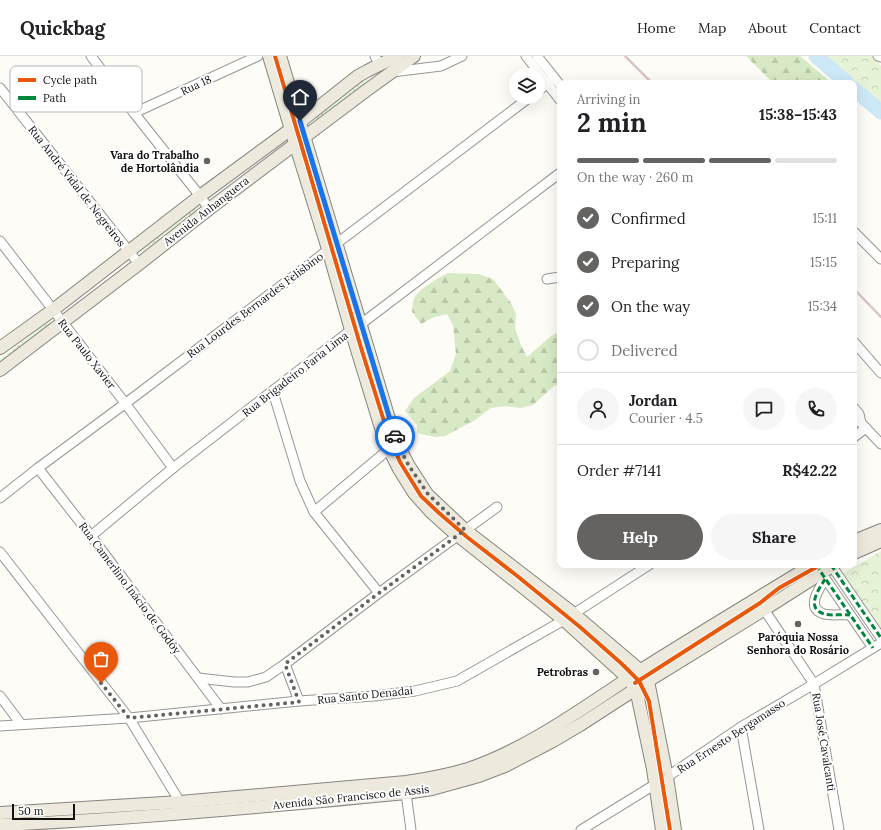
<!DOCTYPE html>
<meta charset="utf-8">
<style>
:root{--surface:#fff;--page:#f6f6f6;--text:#202124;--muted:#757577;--line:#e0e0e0;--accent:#646362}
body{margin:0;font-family:Lora,serif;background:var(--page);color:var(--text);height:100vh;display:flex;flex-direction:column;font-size:15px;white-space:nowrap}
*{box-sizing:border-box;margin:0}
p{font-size:13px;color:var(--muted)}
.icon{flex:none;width:22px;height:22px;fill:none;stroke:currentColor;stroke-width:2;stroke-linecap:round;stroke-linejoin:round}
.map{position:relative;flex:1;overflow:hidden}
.drawer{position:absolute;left:557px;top:24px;width:300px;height:488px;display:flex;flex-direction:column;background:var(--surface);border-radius:8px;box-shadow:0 4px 16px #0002}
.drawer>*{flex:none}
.fabs{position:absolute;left:509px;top:12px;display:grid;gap:8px}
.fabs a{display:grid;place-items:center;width:36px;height:36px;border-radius:50%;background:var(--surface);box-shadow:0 4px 16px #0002;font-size:20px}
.scale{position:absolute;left:12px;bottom:10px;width:63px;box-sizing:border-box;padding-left:4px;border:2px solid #111;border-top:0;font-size:11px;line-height:14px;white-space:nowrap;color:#111;-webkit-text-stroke:3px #fff;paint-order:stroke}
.pin{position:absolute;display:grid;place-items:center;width:34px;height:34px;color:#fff;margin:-41px -17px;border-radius:50% 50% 50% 0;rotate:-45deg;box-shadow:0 0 4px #0007}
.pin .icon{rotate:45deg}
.courier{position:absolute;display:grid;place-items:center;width:40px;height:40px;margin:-20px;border:3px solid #1a73e8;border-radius:50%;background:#fff;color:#222;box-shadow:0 1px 5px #0007}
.summary em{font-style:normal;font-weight:700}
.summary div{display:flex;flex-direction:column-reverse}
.summary{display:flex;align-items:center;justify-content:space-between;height:68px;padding:0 20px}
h1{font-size:26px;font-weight:700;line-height:30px}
.bar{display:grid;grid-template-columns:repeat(4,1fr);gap:6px 4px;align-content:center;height:48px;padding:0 20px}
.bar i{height:5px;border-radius:3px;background:var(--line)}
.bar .current{background:var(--accent)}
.bar p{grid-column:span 4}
.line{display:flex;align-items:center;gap:10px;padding:0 20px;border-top:1px solid var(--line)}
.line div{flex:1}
.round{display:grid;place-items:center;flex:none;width:42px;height:42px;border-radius:21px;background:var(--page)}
ol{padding:0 20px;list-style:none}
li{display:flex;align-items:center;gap:12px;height:44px}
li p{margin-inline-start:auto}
li .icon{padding:4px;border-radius:50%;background:var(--accent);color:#fff;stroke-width:4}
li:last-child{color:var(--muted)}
li i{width:22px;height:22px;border:2px solid var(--line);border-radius:50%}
.button{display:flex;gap:8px;margin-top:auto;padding:8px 20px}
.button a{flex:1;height:46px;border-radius:24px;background:var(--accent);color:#fff;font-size:16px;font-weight:700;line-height:46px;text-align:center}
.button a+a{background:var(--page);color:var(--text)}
header{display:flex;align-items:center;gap:24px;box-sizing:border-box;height:56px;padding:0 20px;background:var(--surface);border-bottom:1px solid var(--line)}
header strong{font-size:19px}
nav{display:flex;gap:22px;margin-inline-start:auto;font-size:14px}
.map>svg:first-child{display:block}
</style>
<header>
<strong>Quickbag</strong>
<nav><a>Home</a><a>Map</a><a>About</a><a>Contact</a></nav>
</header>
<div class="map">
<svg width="881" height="774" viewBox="0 0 881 774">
<defs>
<pattern id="grass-dots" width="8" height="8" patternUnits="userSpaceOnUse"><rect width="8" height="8" fill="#e7f3d7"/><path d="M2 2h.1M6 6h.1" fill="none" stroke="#c5cfb8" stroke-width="1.8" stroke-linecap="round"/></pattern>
<pattern id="forest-firs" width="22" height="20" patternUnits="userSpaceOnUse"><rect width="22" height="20" fill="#d8eac5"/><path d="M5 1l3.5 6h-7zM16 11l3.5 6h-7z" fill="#b8c8a8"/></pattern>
<pattern id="park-crowns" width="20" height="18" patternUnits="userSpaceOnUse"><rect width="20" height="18" fill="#e7f3d7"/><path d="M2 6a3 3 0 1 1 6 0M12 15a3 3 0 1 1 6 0" fill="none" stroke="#c5cfb8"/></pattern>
</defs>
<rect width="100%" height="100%" fill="#fdfcf7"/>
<g fill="url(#grass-dots)">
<polygon points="369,19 368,27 317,66 315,61 363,24"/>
<polygon points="197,149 200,152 142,196 138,195"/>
<polygon points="49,264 49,272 0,308 0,303 25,284"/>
</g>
<g fill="url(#forest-firs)">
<polygon points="746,0 800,0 832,27 773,27"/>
<path d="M448,217L479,218L493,223L511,247L516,258L515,272L521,289L527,301L551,280L560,275V330L555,329L533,349L520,352L505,350L491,352L475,364L445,380L435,381L417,377V369L415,367L405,355L414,342L450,315L456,298L453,269L447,258L434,261L421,268L412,256C413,252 412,247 414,243C418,233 438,222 448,217Z"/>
</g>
<g fill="url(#park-crowns)">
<polygon points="820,0 874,0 881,10 881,48"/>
<polygon points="881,495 881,576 841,519"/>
</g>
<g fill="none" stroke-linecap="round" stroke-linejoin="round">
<g stroke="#cde8f7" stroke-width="15">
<polyline points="816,0 847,27"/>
<polyline points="854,33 881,56"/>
</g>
<g stroke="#979795" stroke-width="11">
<g id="minor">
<polyline points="91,0 134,57 200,140 209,153"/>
<polyline points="375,0 379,8"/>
<polyline points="526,0 560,44"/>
<polyline points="537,0 560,29"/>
<polyline points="878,0 881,1"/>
<polyline points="392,16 441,10 462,0"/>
<polyline points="0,32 139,208"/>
<polyline points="538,35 551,25"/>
<polyline points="134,57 258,0"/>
<polyline points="854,176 881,203"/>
<polyline points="0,185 125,347 173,412"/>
<polyline points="547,223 560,221"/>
<polyline points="854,286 881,317"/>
<polyline points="273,336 300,425 314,456 379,537"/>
<polyline points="854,352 859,358 861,367 881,388"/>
<polyline points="854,381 866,372"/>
<polyline points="38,412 91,480 221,653"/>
<polyline points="0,442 38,412 134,341 530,41"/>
<polyline points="314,456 389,393"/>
<polyline points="91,480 173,412 351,274 361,268 560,117"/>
<polyline points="0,496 129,662 180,746"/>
<polyline points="831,509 881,582"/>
<polyline points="818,512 873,592"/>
<path d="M825,523C819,533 805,552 824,558C832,560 842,558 850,559"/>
<polyline points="757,543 814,628 839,774"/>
<polyline points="285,608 299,645"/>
<polyline points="198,622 234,626 248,626 266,621 285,608 379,537 497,451"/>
<polyline points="0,640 21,668"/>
<polyline points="0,670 129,662 299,645 374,640 415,635 457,625 564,564 649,509"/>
<polyline points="741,671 759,774"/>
<polyline points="406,737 411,774"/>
<polyline points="581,774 667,721 741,671 814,628 881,587"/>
</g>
</g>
<g stroke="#858482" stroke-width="14">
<g id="major">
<polyline points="269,0 295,87 328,193 351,274 385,385 399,413 414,437 431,456 451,474 564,564 629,623 636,633 653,713 662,774"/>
<polyline points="280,0 393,376 400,393 409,410 427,438 465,474 574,558 641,615 648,625 667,721 675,774"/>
<polyline points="0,292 53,254 200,140 291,73 358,20 367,15 397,0"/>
<polyline points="0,314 139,208 209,153 367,34 414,0"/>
<polyline points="854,485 881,474"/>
<polyline points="854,497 881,485"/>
<path d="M0,757L180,746L406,726C427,723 448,719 468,713C530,692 587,649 641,614C698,578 755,544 812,509"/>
<path d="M0,769C135,763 271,750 406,737L432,733L479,720L505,710L553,685L580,669L648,625L765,553L834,509"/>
</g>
</g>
<use href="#minor" stroke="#fffffe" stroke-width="9"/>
<use href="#major" stroke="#ede9dc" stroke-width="12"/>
<g stroke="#d9c6c7" stroke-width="2.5">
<polyline points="625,0 652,27"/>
<polyline points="854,233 881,261"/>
</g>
<g stroke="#00873e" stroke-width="3" stroke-dasharray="6 3" stroke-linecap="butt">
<polyline points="816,509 873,592"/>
<polyline points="831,509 881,582"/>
<path d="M825,523C819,533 805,552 824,558C832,560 842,558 850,559"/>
</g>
<g stroke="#fff" stroke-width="6">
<g id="cycleway">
<polyline points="275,0 362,295 388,378 400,406 421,440 439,457 467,481 516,519 580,571 622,608 639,625 649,645 670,774"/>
<polyline points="635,627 760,547 779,532 820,509"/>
</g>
</g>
<use href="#cycleway" stroke="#e8590c" stroke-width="4"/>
</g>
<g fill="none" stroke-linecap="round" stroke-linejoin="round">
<polyline stroke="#646362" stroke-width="4" stroke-dasharray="0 7.2" points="101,627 129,662 299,646 285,608 379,537 465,474 428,438 409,410 400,393 395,380"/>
<polyline stroke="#1a73e8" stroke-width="5" points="300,65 395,380"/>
</g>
<g fill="#646362" stroke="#fff" stroke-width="1.5">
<circle cx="207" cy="105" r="4"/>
<circle cx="798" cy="568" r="4"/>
<circle cx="596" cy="616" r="4"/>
</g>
<g text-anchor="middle" stroke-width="4" stroke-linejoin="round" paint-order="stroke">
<g font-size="11" fill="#111" stroke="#fff">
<text transform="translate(196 29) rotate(-25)" y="4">Rua 18</text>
<text transform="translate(77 130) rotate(52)" y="4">Rua André Vidal de Negreiros</text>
<text transform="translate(206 155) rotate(-38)" y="4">Avenida Anhanguera</text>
<text transform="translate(255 249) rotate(-37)" y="4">Rua Lourdes Bernardes Felisbino</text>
<text transform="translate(87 298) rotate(52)" y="4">Rua Paulo Xavier</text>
<text transform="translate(295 318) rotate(-38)" y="4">Rua Brigadeiro Faria Lima</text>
<text transform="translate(130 532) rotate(53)" y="4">Rua Camerlino Inácio de Godóy</text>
<text transform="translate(365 639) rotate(-6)" y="4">Rua Santo Denadai</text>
<text transform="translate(731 680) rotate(-33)" y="4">Rua Ernesto Bergamasso</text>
<text transform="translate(824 686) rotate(81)" y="4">Rua José Cavalcanti</text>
<text transform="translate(351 741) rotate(-6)" y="4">Avenida São Francisco de Assis</text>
</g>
<g font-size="11" font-weight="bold" fill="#111" stroke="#fff" text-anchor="end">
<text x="199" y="103">Vara do Trabalho<tspan x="199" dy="13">de Hortolândia</tspan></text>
<text x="798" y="585" text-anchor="middle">Paróquia Nossa<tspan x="798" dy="13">Senhora do Rosário</tspan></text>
<text x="588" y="620">Petrobras</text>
</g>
</g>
<rect x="10" y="10" width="132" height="46" rx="6" fill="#fff" stroke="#b8b8b8" stroke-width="1"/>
<rect x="18" y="22" width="18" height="4" fill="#e8590c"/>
<rect x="18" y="40" width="18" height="4" fill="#00873e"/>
<g font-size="11" fill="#111">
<text x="43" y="28">Cycle path</text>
<text x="43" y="46">Path</text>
</g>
</svg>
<div class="fabs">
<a><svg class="icon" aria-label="layers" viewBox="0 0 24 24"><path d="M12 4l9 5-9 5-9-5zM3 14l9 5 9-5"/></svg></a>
</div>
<div class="scale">50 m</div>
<div class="pin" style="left:101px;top:627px;background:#ea580c"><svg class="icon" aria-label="bag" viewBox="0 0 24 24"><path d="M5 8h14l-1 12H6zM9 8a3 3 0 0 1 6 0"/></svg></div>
<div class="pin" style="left:300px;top:65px;background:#1f2937"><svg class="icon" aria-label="home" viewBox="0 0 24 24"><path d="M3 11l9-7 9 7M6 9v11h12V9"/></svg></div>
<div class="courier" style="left:395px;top:380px"><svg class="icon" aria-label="car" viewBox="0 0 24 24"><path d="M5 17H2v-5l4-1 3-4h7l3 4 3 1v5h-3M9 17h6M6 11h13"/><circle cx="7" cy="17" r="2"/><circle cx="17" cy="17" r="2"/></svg></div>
<section class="drawer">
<div class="summary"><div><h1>2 min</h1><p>Arriving in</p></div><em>15:38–15:43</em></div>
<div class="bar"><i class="current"></i><i class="current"></i><i class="current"></i><i></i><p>On the way · 260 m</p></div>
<ol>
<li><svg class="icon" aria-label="check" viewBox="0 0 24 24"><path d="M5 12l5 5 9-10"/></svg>Confirmed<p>15:11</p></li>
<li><svg class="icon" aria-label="check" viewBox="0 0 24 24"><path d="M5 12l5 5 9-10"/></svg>Preparing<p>15:15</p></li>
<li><svg class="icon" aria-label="check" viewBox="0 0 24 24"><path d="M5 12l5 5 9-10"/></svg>On the way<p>15:34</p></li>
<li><i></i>Delivered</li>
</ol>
<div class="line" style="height:72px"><a class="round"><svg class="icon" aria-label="person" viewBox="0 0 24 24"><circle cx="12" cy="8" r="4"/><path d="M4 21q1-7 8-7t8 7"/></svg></a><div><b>Jordan</b><p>Courier · 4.5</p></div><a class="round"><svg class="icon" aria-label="chat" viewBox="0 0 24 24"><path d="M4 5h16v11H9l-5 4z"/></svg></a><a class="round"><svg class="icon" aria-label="phone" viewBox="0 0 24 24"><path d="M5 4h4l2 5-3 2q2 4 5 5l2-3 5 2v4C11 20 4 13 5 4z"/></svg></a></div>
<div class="line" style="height:52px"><div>Order #7141</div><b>R$42.22</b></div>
<div class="button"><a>Help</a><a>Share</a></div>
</section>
</div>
